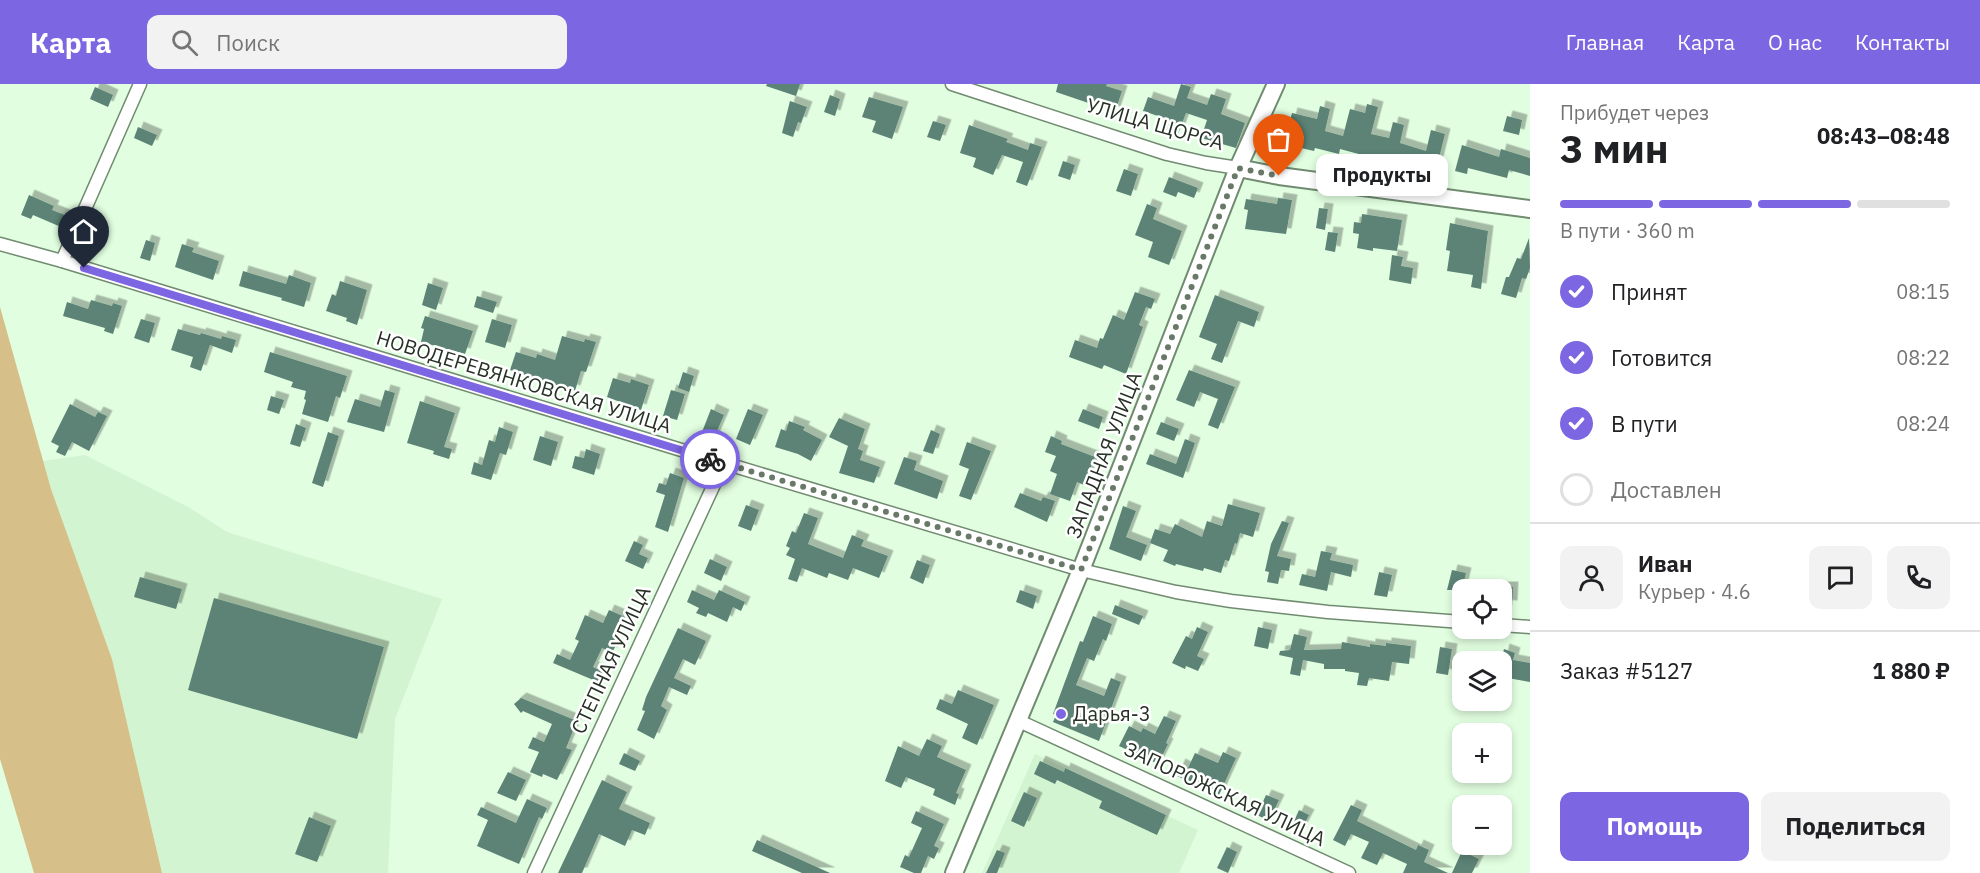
<!DOCTYPE html>
<html lang="ru">
<meta charset="utf-8">
<style>
:root{--surface:#fff;--page:#f2f2f2;--text:#202124;--muted:#757577;--line:#e0e0e0;--accent:#7d66e1}
body{margin:0;font-family:"IBM Plex Sans",sans-serif;background:var(--page);color:var(--text);height:100vh;display:flex;flex-direction:column;font-size:22px;white-space:nowrap}
*{box-sizing:border-box;margin:0}
p{font-size:20px;color:var(--muted)}
.icon{flex:none;width:33px;height:33px;fill:none;stroke:currentColor;stroke-width:2;stroke-linecap:round;stroke-linejoin:round}
.map{position:relative;flex:1;overflow:hidden}
.sheet{display:flex;flex-direction:column;background:var(--surface);width:450px}
.sheet>*{flex:none}
.tools{position:absolute;left:1452px;top:495px;display:grid;gap:12px}
.tools a{display:grid;place-items:center;width:60px;height:60px;border-radius:12px;background:var(--surface);box-shadow:0 3px 9px #0003;font-size:30px}
.pin{position:absolute;display:grid;place-items:center;width:51px;height:51px;color:#fff;margin:-62px -26px;border-radius:50% 50% 50% 0;rotate:-45deg;box-shadow:0 0 6px #0007}
.pin .icon{rotate:45deg}
.courier{position:absolute;display:grid;place-items:center;width:60px;height:60px;margin:-30px;border:4px solid #7d66e1;border-radius:50%;background:#fff;color:#222;box-shadow:0 2px 8px #0007}
.bubble{position:absolute;height:42px;border-radius:12px;background:var(--surface);box-shadow:0 3px 9px #0003;font-size:20px;font-weight:700;line-height:42px;text-align:center}
.summary em{font-style:normal;font-weight:700}
.summary div{display:flex;flex-direction:column-reverse}
.summary{display:flex;align-items:center;justify-content:space-between;height:102px;padding:0 30px}
h1{font-size:39px;font-weight:700;line-height:45px}
.bar{display:grid;grid-template-columns:repeat(4,1fr);gap:9px 6px;align-content:center;height:72px;padding:0 30px}
.bar i{height:8px;border-radius:4px;background:var(--line)}
.bar .active{background:var(--accent)}
.bar p{grid-column:span 4}
.line{display:flex;align-items:center;gap:15px;padding:0 30px;border-top:2px solid var(--line)}
.line div{flex:1}
.round{display:grid;place-items:center;flex:none;width:63px;height:63px;border-radius:12px;background:var(--page)}
ol{padding:0 30px;list-style:none}
li{display:flex;align-items:center;gap:18px;height:66px}
li p{margin-inline-start:auto}
li .icon{padding:6px;border-radius:50%;background:var(--accent);color:#fff;stroke-width:4}
li:last-child{color:var(--muted)}
li i{width:33px;height:33px;border:3px solid var(--line);border-radius:50%}
.cta{display:flex;gap:12px;margin-top:auto;padding:12px 30px}
.cta a{flex:1;height:69px;border-radius:12px;background:var(--accent);color:#fff;font-size:24px;font-weight:700;line-height:69px;text-align:center}
.cta a+a{background:var(--page);color:var(--text)}
header{display:flex;align-items:center;gap:36px;box-sizing:border-box;height:84px;padding:0 30px;background:var(--accent);color:#fff}
header strong{font-size:28px}
nav{display:flex;gap:33px;margin-inline-start:auto;font-size:21px}
.search{width:420px;height:54px;background:var(--page);display:flex;align-items:center;gap:15px;box-sizing:border-box;padding:0 21px;border-radius:12px;color:var(--muted);font-size:22px}
main{display:flex;flex:1;min-height:0}
.map>svg:first-child{display:block}
</style>
<header>
<strong>Карта</strong>
<div class="search"><svg class="icon" aria-label="search" viewBox="0 0 24 24"><circle cx="10" cy="10" r="6"/><path d="M15 15l6 6"/></svg>Поиск</div>
<nav><a>Главная</a><a>Карта</a><a>О нас</a><a>Контакты</a></nav>
</header>
<main>
<div class="map">
<svg width="1530" height="789" viewBox="0 0 1530 789">
<defs>
<filter id="shadow"><feDropShadow dx="5.5" dy="-5.5" stdDeviation="0" flood-color="#0004"/></filter>
</defs>
<rect width="100%" height="100%" fill="#e1fee0"/>
<g fill="#d2f4d0">
<polygon points="85,371 190,424 227,448 442,515 395,635 388,789 162,789 112,575 51,405 43,377"/>
<polygon points="1035,670 1198,746 1179,789 982,789"/>
</g>
<polygon fill="#d7bf89" points="0,223 51,405 112,575 162,789 34,789 0,675"/>
<g fill="#5b8376" filter="url(#shadow)">
<polygon points="767,0 800,0 796,12 766,2"/>
<polygon points="1058,0 1107,0 1106,2 1122,7 1115,28 1056,8"/>
<polygon points="1181,0 1191,3 1187,14 1207,21 1211,10 1226,15 1221,30 1245,39 1236,64 1201,54 1207,36 1186,29 1178,50 1166,46 1170,36 1143,27 1148,13 1174,22"/>
<polygon points="95,3 113,11 108,23 90,15"/>
<polygon points="830,11 840,15 835,32 824,28"/>
<polygon points="869,13 903,23 892,55 872,48 876,37 862,33"/>
<polygon points="790,17 807,23 801,39 798,38 793,53 782,49"/>
<polygon points="1367,20 1378,23 1371,50 1389,54 1393,38 1404,41 1400,59 1426,67 1431,46 1445,50 1437,82 1419,77 1418,80 1382,72 1381,76 1340,65 1339,70 1315,64 1314,67 1301,64 1304,52 1287,48 1292,29 1317,35 1320,22 1330,25 1325,47 1343,52 1350,25 1365,29"/>
<polygon points="1507,32 1522,36 1519,51 1503,47"/>
<polygon points="933,37 946,41 940,57 927,53"/>
<polygon points="969,41 1008,55 1006,58 1028,66 1030,59 1042,63 1027,102 1016,98 1023,78 1002,71 993,91 973,83 976,74 960,69"/>
<polygon points="138,43 157,51 152,62 134,54"/>
<polygon points="1462,61 1499,73 1501,65 1530,74 1530,92 1509,86 1507,94 1468,84 1467,90 1455,87"/>
<polygon points="1063,77 1075,81 1070,96 1058,92"/>
<polygon points="1124,85 1138,90 1131,112 1116,107"/>
<polygon points="1169,93 1198,104 1194,114 1178,108 1176,113 1163,108"/>
<polygon points="29,111 54,122 52,126 65,131 61,143 33,131 31,135 21,131"/>
<polygon points="1278,114 1292,116 1286,150 1245,145 1248,126 1244,125 1246,115 1277,120"/>
<polygon points="1147,120 1157,124 1153,135 1182,147 1169,181 1148,173 1153,158 1135,151"/>
<polygon points="1319,124 1328,125 1325,146 1316,144"/>
<polygon points="1362,130 1402,136 1397,167 1373,164 1373,167 1357,164 1359,150 1353,149 1354,138 1361,139"/>
<polygon points="1450,139 1488,147 1481,205 1471,203 1473,191 1447,187 1450,167 1446,166"/>
<polygon points="1328,148 1338,149 1335,168 1325,166"/>
<polygon points="1529,154 1530,184 1526,195 1522,194 1516,214 1501,210 1506,193 1509,193 1517,174 1521,175"/>
<polygon points="146,156 155,159 150,177 140,174"/>
<polygon points="182,160 194,164 192,168 219,177 213,196 175,183"/>
<polygon points="1392,171 1403,173 1401,182 1413,184 1411,200 1389,196"/>
<polygon points="243,187 286,200 289,191 311,199 304,223 281,216 282,214 239,202"/>
<polygon points="340,197 367,206 357,241 346,237 347,234 326,227 332,210 336,212"/>
<polygon points="428,199 443,204 436,226 422,221"/>
<polygon points="1135,208 1155,215 1151,225 1146,223 1139,241 1143,243 1126,290 1104,281 1102,285 1069,273 1075,256 1097,264 1100,254 1103,255 1113,231 1124,236"/>
<polygon points="1215,211 1259,228 1254,243 1238,237 1222,279 1211,275 1217,260 1199,253"/>
<polygon points="477,212 497,218 493,229 474,223"/>
<polygon points="91,216 112,222 113,219 122,222 113,250 104,247 105,244 63,232 67,218 88,225"/>
<polygon points="425,232 473,247 465,270 421,258 424,245 421,244"/>
<polygon points="141,235 155,239 149,259 134,254"/>
<polygon points="492,235 512,241 505,264 485,258"/>
<polygon points="178,245 200,251 201,249 221,255 222,252 236,256 232,269 210,261 201,287 190,283 193,273 171,266"/>
<polygon points="562,252 584,258 585,255 596,258 586,288 581,287 575,307 510,286 516,268 536,274 537,270 555,276"/>
<polygon points="270,268 347,292 340,314 336,312 328,338 302,330 306,316 304,315 306,307 291,303 293,298 264,288"/>
<polygon points="1189,286 1235,303 1218,345 1208,341 1218,315 1200,308 1194,323 1176,316"/>
<polygon points="683,288 694,292 689,308 678,304"/>
<polygon points="613,294 630,299 631,295 649,301 641,326 607,313"/>
<polygon points="385,306 395,309 384,348 347,338 355,315 380,323"/>
<polygon points="671,306 685,310 677,336 663,332"/>
<polygon points="271,312 284,316 279,330 267,326"/>
<polygon points="420,317 455,329 444,363 452,365 449,375 433,370 434,367 407,359"/>
<polygon points="70,320 95,333 98,328 107,332 89,367 72,358 65,372 56,368 59,362 51,358"/>
<polygon points="711,325 724,331 714,354 702,348"/>
<polygon points="748,325 763,331 750,361 736,355"/>
<polygon points="1083,325 1103,333 1099,345 1078,337"/>
<polygon points="839,334 865,345 858,365 863,367 860,376 880,383 874,399 839,389 848,362 829,353"/>
<polygon points="789,337 805,343 803,346 822,356 811,377 798,370 775,363 781,345 786,347"/>
<polygon points="1161,338 1179,345 1174,357 1156,350"/>
<polygon points="296,340 306,344 300,363 290,360"/>
<polygon points="499,343 513,348 506,371 500,369 491,396 471,390 474,378 482,381 489,356 495,358"/>
<polygon points="931,346 940,350 933,370 923,367"/>
<polygon points="328,348 339,352 323,403 312,399"/>
<polygon points="540,352 558,358 551,382 533,376"/>
<polygon points="1051,352 1062,357 1061,360 1095,373 1084,401 1077,398 1070,417 1050,410 1057,390 1050,387 1056,372 1045,368"/>
<polygon points="1185,355 1195,359 1183,394 1146,380 1150,370 1176,380"/>
<polygon points="967,358 991,367 971,416 959,412 969,385 959,381"/>
<polygon points="586,365 600,370 594,391 572,384 575,372 584,374"/>
<polygon points="904,373 917,377 914,386 943,397 937,415 894,400"/>
<polygon points="670,389 684,394 668,448 655,443 665,411 656,408 659,399 666,401"/>
<polygon points="1020,409 1041,417 1043,413 1055,417 1047,438 1014,423"/>
<polygon points="1228,420 1260,429 1253,453 1240,449 1237,460 1235,459 1229,477 1225,476 1221,489 1204,484 1203,487 1176,480 1175,482 1163,477 1168,466 1150,459 1155,445 1170,450 1175,440 1202,453 1207,437 1222,442"/>
<polygon points="746,421 759,426 751,447 738,442"/>
<polygon points="1123,422 1136,427 1126,453 1147,461 1141,477 1109,465"/>
<polygon points="804,429 818,434 808,460 843,474 852,451 864,456 861,462 888,472 879,494 853,484 848,496 829,489 827,494 802,484 797,498 788,495 795,475 786,471 790,464 786,462 792,447 796,449"/>
<polygon points="1282,437 1289,439 1277,472 1291,475 1289,487 1281,486 1278,500 1267,498 1269,488 1265,487 1271,460"/>
<polygon points="634,457 643,461 639,470 648,474 643,485 625,477"/>
<polygon points="1321,467 1332,469 1330,476 1353,481 1351,493 1331,488 1327,507 1299,501 1302,490 1315,493"/>
<polygon points="710,475 727,483 721,497 704,489"/>
<polygon points="917,476 930,481 923,500 910,494"/>
<polygon points="1452,486 1466,489 1462,506 1447,506"/>
<polygon points="1379,488 1392,491 1387,513 1374,511"/>
<polygon points="140,493 182,505 176,525 134,513"/>
<polygon points="1502,503 1513,503 1512,522 1502,521"/>
<polygon points="692,506 714,516 719,506 745,518 741,527 733,523 727,538 708,529 706,533 696,529 699,524 687,518"/>
<polygon points="1020,506 1037,512 1033,525 1016,518"/>
<polygon points="214,514 384,563 357,655 188,606"/>
<polygon points="1115,521 1143,532 1139,541 1112,530"/>
<polygon points="609,526 625,533 614,558 617,559 612,569 602,564 593,583 603,588 598,598 553,579 557,570 570,576 579,557 575,555 585,531 603,539"/>
<polygon points="1093,532 1112,540 1106,557 1103,555 1094,577 1087,574 1076,601 1104,612 1111,594 1121,598 1099,657 1053,638 1056,631 1053,630 1080,557 1083,558"/>
<polygon points="1197,543 1208,548 1197,572 1204,575 1198,587 1186,582 1185,585 1172,579 1186,552 1192,555"/>
<polygon points="1258,543 1272,546 1268,565 1254,562"/>
<polygon points="678,544 706,557 695,581 683,575 674,594 691,602 687,611 669,603 661,622 667,626 654,655 637,646 645,627 642,626 646,613"/>
<polygon points="1294,550 1307,553 1304,566 1341,565 1342,558 1370,563 1370,560 1386,562 1386,559 1411,562 1409,580 1392,578 1389,597 1369,594 1367,602 1357,601 1359,589 1345,587 1345,585 1324,585 1324,580 1303,576 1300,592 1290,590 1293,574 1279,571 1280,567 1290,566"/>
<polygon points="1440,563 1452,565 1448,591 1436,589"/>
<polygon points="1504,565 1515,569 1513,576 1530,579 1530,598 1502,593 1502,574"/>
<polygon points="958,606 994,621 977,661 962,654 968,640 936,625 940,615 952,620"/>
<polygon points="521,614 577,637 566,664 572,666 557,696 543,690 542,693 530,688 539,668 528,664 533,653 544,658 552,640 523,627 521,629 514,620"/>
<polygon points="1164,632 1176,637 1166,659 1168,660 1158,680 1119,662 1129,642 1141,648 1143,644 1155,650"/>
<polygon points="927,655 942,662 937,673 966,686 956,709 959,710 955,721 933,711 935,705 906,693 901,704 885,697 898,662 919,672"/>
<polygon points="1223,668 1236,674 1219,711 1175,691 1180,680 1188,684 1195,669 1218,679"/>
<polygon points="624,669 640,677 635,687 619,680"/>
<polygon points="1040,677 1064,688 1065,684 1166,731 1157,751 1099,724 1102,717 1057,696 1055,700 1034,690"/>
<polygon points="508,688 526,696 516,717 497,709"/>
<polygon points="602,696 627,708 619,725 650,739 645,751 632,746 625,762 599,750 582,789 558,789"/>
<polygon points="1024,708 1037,714 1024,743 1011,737"/>
<polygon points="1266,711 1279,716 1269,737 1257,731"/>
<polygon points="527,715 547,724 542,735 539,733 519,780 477,762 488,736 477,731 481,723 516,739"/>
<polygon points="1351,721 1362,726 1357,737 1416,766 1418,761 1429,766 1424,778 1448,789 1403,789 1407,780 1383,769 1377,781 1361,774 1369,758 1351,750 1345,762 1333,756"/>
<polygon points="1299,726 1309,731 1300,748 1291,744"/>
<polygon points="916,727 944,740 934,762 939,764 934,775 928,772 921,789 914,789 900,783 905,771 909,773 922,744 911,739"/>
<polygon points="309,733 331,742 317,778 295,770"/>
<polygon points="757,756 830,789 802,789 752,767"/>
<polygon points="1227,763 1237,768 1228,789 1217,784"/>
<polygon points="997,766 1005,769 997,789 986,789"/>
<polygon points="1462,767 1479,775 1472,789 1452,789"/>
</g>
<g fill="none" stroke-linecap="round" stroke-linejoin="round">
<g stroke="#718b70" stroke-width="15">
<g id="minor">
<polyline points="952,0 1167,70 1206,79 1238,84"/>
<polyline points="0,160 62,177 724,379 1081,486 1176,508 1231,517 1328,528 1462,538"/>
<polyline points="62,177 140,0"/>
<polyline points="1502,541 1530,543"/>
<polyline points="1019,637 1349,789"/>
<polyline points="534,789 724,379"/>
</g>
</g>
<g stroke="#718b70" stroke-width="20">
<g id="secondary">
<polyline points="1238,84 1279,92 1530,125"/>
<polyline points="954,789 1081,486 1238,84 1276,0"/>
</g>
</g>
<use href="#minor" stroke="#fff" stroke-width="12"/>
<use href="#secondary" stroke="#fff" stroke-width="16"/>
</g>
<g fill="none" stroke-linecap="round" stroke-linejoin="round">
<polyline stroke="#687967" stroke-width="6" stroke-dasharray="0 10.8" points="710,375 1081,486 1238,84 1279,92"/>
<polyline stroke="#7d66e1" stroke-width="8" points="84,184 710,375"/>
</g>
<circle fill="#7d66e1" stroke="#fff" stroke-width="2" cx="1061" cy="630" r="6"/>
<g text-anchor="middle" stroke-width="5" stroke-linejoin="round" paint-order="stroke">
<g font-size="20" fill="#273126" stroke="#fff">
<text transform="translate(1155 40) rotate(16)" y="7">УЛИЦА ЩОРСА</text>
<text transform="translate(524 298) rotate(17)" y="7">НОВОДЕРЕВЯНКОВСКАЯ УЛИЦА</text>
<text transform="translate(1104 371) rotate(-69)" y="7">ЗАПАДНАЯ УЛИЦА</text>
<text transform="translate(611 576) rotate(-65)" y="7">СТЕПНАЯ УЛИЦА</text>
<text transform="translate(1225 710) rotate(25)" y="7">ЗАПОРОЖСКАЯ УЛИЦА</text>
</g>
<g font-size="20" fill="#273126" stroke="#fff" text-anchor="start">
<text x="1073" y="637">Дарья-3</text>
</g>
</g>
</svg>
<div class="tools">
<a><svg class="icon" aria-label="locate" viewBox="0 0 24 24"><circle cx="12" cy="12" r="6"/><path d="M12 2v4M12 18v4M2 12h4M18 12h4"/></svg></a>
<a><svg class="icon" aria-label="layers" viewBox="0 0 24 24"><path d="M12 4l9 5-9 5-9-5zM3 14l9 5 9-5"/></svg></a>
<a>+</a>
<a>−</a>
</div>
<div class="pin" style="left:1279px;top:92px;background:#ea580c"><svg class="icon" aria-label="bag" viewBox="0 0 24 24"><path d="M5 8h14l-1 12H6zM9 8a3 3 0 0 1 6 0"/></svg></div>
<div class="pin" style="left:84px;top:184px;background:#1f2937"><svg class="icon" aria-label="home" viewBox="0 0 24 24"><path d="M3 11l9-7 9 7M6 9v11h12V9"/></svg></div>
<div class="courier" style="left:710px;top:375px"><svg class="icon" aria-label="bike" viewBox="0 0 24 24"><circle cx="6" cy="16" r="4"/><circle cx="18" cy="16" r="4"/><path d="M6 16l4-8h5l3 8M10 8l3 8H6M13 5h3"/></svg></div>
<div class="bubble" style="left:1316px;top:70px;width:132px">Продукты</div>
</div>
<section class="sheet">
<div class="summary"><div><h1>3 мин</h1><p>Прибудет через</p></div><em>08:43–08:48</em></div>
<div class="bar"><i class="active"></i><i class="active"></i><i class="active"></i><i></i><p>В пути · 360 m</p></div>
<ol>
<li><svg class="icon" aria-label="check" viewBox="0 0 24 24"><path d="M5 12l5 5 9-10"/></svg>Принят<p>08:15</p></li>
<li><svg class="icon" aria-label="check" viewBox="0 0 24 24"><path d="M5 12l5 5 9-10"/></svg>Готовится<p>08:22</p></li>
<li><svg class="icon" aria-label="check" viewBox="0 0 24 24"><path d="M5 12l5 5 9-10"/></svg>В пути<p>08:24</p></li>
<li><i></i>Доставлен</li>
</ol>
<div class="line" style="height:108px"><a class="round"><svg class="icon" aria-label="person" viewBox="0 0 24 24"><circle cx="12" cy="8" r="4"/><path d="M4 21q1-7 8-7t8 7"/></svg></a><div><b>Иван</b><p>Курьер · 4.6</p></div><a class="round"><svg class="icon" aria-label="chat" viewBox="0 0 24 24"><path d="M4 5h16v11H9l-5 4z"/></svg></a><a class="round"><svg class="icon" aria-label="phone" viewBox="0 0 24 24"><path d="M5 4h4l2 5-3 2q2 4 5 5l2-3 5 2v4C11 20 4 13 5 4z"/></svg></a></div>
<div class="line" style="height:78px"><div>Заказ #5127</div><b>1 880 ₽</b></div>
<div class="cta"><a>Помощь</a><a>Поделиться</a></div>
</section>
</main>
